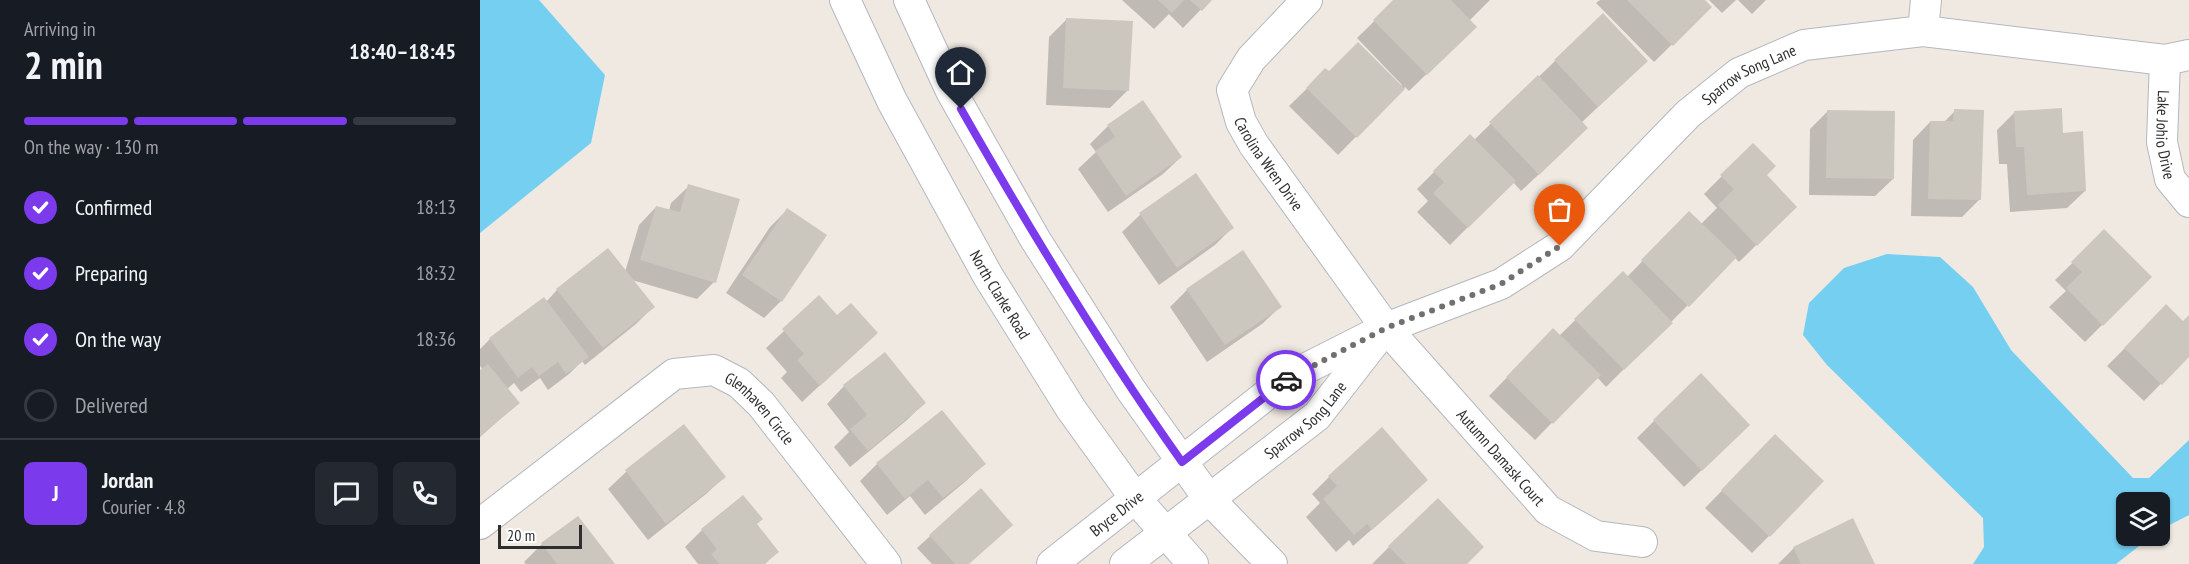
<!DOCTYPE html>
<meta charset="utf-8">
<style>
:root{--surface:#171b24;--page:#242831;--text:#f1f3f6;--muted:#9ea1a6;--line:#363941;--accent:#7c3aed}
body{margin:0;font-family:"PT Sans Narrow",sans-serif;background:var(--page);color:var(--text);height:100vh;display:flex;flex-direction:column;font-size:22px;white-space:nowrap}
*{box-sizing:border-box;margin:0}
p{font-size:20px;color:var(--muted)}
.icon{flex:none;width:33px;height:33px;fill:none;stroke:currentColor;stroke-width:2;stroke-linecap:round;stroke-linejoin:round}
.map{position:relative;flex:1;overflow:hidden}
.sheet{display:flex;flex-direction:column;background:var(--surface);width:480px}
.sheet>*{flex:none}
.controls{position:absolute;left:1636px;top:492px;display:grid;gap:12px}
.controls a{display:grid;place-items:center;width:54px;height:54px;border-radius:9px;background:var(--surface);box-shadow:0 2px 4px #0004;font-size:30px}
.scale{position:absolute;left:18px;bottom:15px;width:84px;box-sizing:border-box;padding-left:6px;border:3px solid #2e2e2e;border-top:0;font-size:16px;line-height:21px;white-space:nowrap;color:#2e2e2e;-webkit-text-stroke:4px #fff;paint-order:stroke}
.pin{position:absolute;display:grid;place-items:center;width:51px;height:51px;color:#fff;margin:-62px -26px;border-radius:50% 50% 50% 0;rotate:-45deg;box-shadow:0 0 6px #0007}
.pin .icon{rotate:45deg}
.courier{position:absolute;display:grid;place-items:center;width:60px;height:60px;margin:-30px;border:4px solid #7c3aed;border-radius:50%;background:#fff;color:#222;box-shadow:0 2px 8px #0007}
.overview em{font-style:normal;font-weight:700}
.overview div{display:flex;flex-direction:column-reverse}
.overview{display:flex;align-items:center;justify-content:space-between;height:102px;padding:0 24px}
h1{font-size:39px;font-weight:700;line-height:45px}
.bar{display:grid;grid-template-columns:repeat(4,1fr);gap:9px 6px;align-content:center;height:72px;padding:0 24px}
.bar i{height:8px;border-radius:4px;background:var(--line)}
.bar .current{background:var(--accent)}
.bar p{grid-column:span 4}
.line{display:flex;align-items:center;gap:15px;padding:0 24px;border-top:2px solid var(--line)}
.line div{flex:1}
.round{display:grid;place-items:center;flex:none;width:63px;height:63px;border-radius:9px;background:var(--page)}
ol{padding:0 24px;list-style:none}
li{display:flex;align-items:center;gap:18px;height:66px}
li p{margin-inline-start:auto}
li .icon{padding:6px;border-radius:50%;background:var(--accent);color:#fff;stroke-width:4}
li:last-child{color:var(--muted)}
li i{width:33px;height:33px;border:3px solid var(--line);border-radius:50%}
main{display:flex;flex:1;min-height:0}
.map>svg:first-child{display:block}
</style>
<main>
<section class="sheet">
<div class="overview"><div><h1>2 min</h1><p>Arriving in</p></div><em>18:40–18:45</em></div>
<div class="bar"><i class="current"></i><i class="current"></i><i class="current"></i><i></i><p>On the way · 130 m</p></div>
<ol>
<li><svg class="icon" aria-label="check" viewBox="0 0 24 24"><path d="M5 12l5 5 9-10"/></svg>Confirmed<p>18:13</p></li>
<li><svg class="icon" aria-label="check" viewBox="0 0 24 24"><path d="M5 12l5 5 9-10"/></svg>Preparing<p>18:32</p></li>
<li><svg class="icon" aria-label="check" viewBox="0 0 24 24"><path d="M5 12l5 5 9-10"/></svg>On the way<p>18:36</p></li>
<li><i></i>Delivered</li>
</ol>
<div class="line" style="height:108px"><b class="round" style="background:var(--accent);color:#fff">J</b><div><b>Jordan</b><p>Courier · 4.8</p></div><a class="round"><svg class="icon" aria-label="chat" viewBox="0 0 24 24"><path d="M4 5h16v11H9l-5 4z"/></svg></a><a class="round"><svg class="icon" aria-label="phone" viewBox="0 0 24 24"><path d="M5 4h4l2 5-3 2q2 4 5 5l2-3 5 2v4C11 20 4 13 5 4z"/></svg></a></div>
</section>
<div class="map">
<svg width="1709" height="564" viewBox="0 0 1709 564">
<rect width="100%" height="100%" fill="#efe9e1"/>
<g fill="#75cff0">
<polygon points="0,0 59,0 125,75 111,143 0,233"/>
<polygon points="1407,254 1460,257 1493,287 1531,350 1653,478 1669,478 1709,440 1709,515 1680,530 1680,502 1647,502 1647,536 1672,536 1636,564 1493,564 1504,547 1503,518 1347,365 1323,335 1329,303 1364,268"/>
</g>
<g fill="#0003">
<polygon points="642,0 730,0 703,28 689,14 674,29"/>
<polygon points="916,0 1010,0 989,21 995,27 929,91 925,87 858,155 809,106 846,70 849,73 920,87 922,85 877,38"/>
<polygon points="1120,0 1223,0 1230,7 1174,62 1116,3"/>
<polygon points="1229,0 1256,0 1242,13"/>
<polygon points="1258,0 1286,0 1272,14"/>
<polygon points="587,19 648,90 630,108 566,105 569,37"/>
<polygon points="1075,61 1149,78 1101,123 1089,146 1041,191 1033,182 970,245 937,212 948,201 937,189 990,136 994,140"/>
<polygon points="663,102 701,157 683,174 628,212 598,169 616,152 610,144 628,126"/>
<polygon points="1348,111 1413,179 1395,196 1329,195 1330,129"/>
<polygon points="1475,111 1500,199 1482,217 1431,216 1433,140 1450,122 1463,123"/>
<polygon points="1535,112 1582,134 1605,191 1587,208 1530,212 1527,164 1519,164 1517,130"/>
<polygon points="1273,145 1284,175 1315,207 1259,262 1255,258 1126,387 1117,377 1055,440 1009,396 1073,330 1079,336 1143,273 1147,277 1209,213 1221,224 1237,208 1224,194"/>
<polygon points="716,175 752,228 735,245 679,285 642,232 660,215"/>
<polygon points="209,186 234,282 217,299 152,280 173,307 156,324 105,365 102,361 89,374 68,390 60,378 41,392 34,383 27,389 38,403 0,437 0,372 3,370 0,366 0,349 10,339 66,302 77,290 145,272 159,225 176,207 189,211 191,203"/>
<polygon points="307,210 301,301 284,318 246,293 290,227"/>
<polygon points="1624,232 1670,277 1605,342 1569,307 1586,291 1575,280"/>
<polygon points="707,290 800,307 782,324 727,362 690,307"/>
<polygon points="339,298 357,317 396,333 322,402 301,378 307,372 286,348"/>
<polygon points="1686,307 1703,323 1709,317 1709,355 1664,401 1627,366"/>
<polygon points="364,386 444,403 427,420 370,467 354,447 369,432 347,404"/>
<polygon points="1174,421 1251,442 1204,487 1157,438"/>
<polygon points="204,426 244,477 226,494 168,540 128,489 146,472"/>
<polygon points="1278,454 1289,536 1272,553 1225,508"/>
<polygon points="397,464 504,464 486,481 445,515 430,496 407,515 380,481"/>
<polygon points="849,477 929,497 873,546 869,540 856,552 826,517 840,503 832,494"/>
<polygon points="501,490 489,564 452,564 437,548"/>
<polygon points="98,518 133,564 46,564 44,562 62,544"/>
<polygon points="275,525 297,552 285,564 218,564 205,547 222,530"/>
<polygon points="909,547 985,564 892,564"/>
<polygon points="1314,548 1394,564 1298,564"/>
</g>
<g fill="#cbc7bf">
<polygon points="678,0 704,0 692,13"/>
<polygon points="710,0 732,0 722,11"/>
<polygon points="913,0 971,0 997,27 947,75 893,20"/>
<polygon points="1147,0 1225,0 1232,7 1193,46"/>
<polygon points="1123,13 1168,61 1118,107 1074,60"/>
<polygon points="586,18 653,21 649,91 583,88"/>
<polygon points="878,42 925,89 877,138 826,88 845,68 849,71"/>
<polygon points="1058,75 1108,128 1059,175 1009,122"/>
<polygon points="663,100 702,157 646,196 615,151 635,137 627,125"/>
<polygon points="1582,108 1583,133 1603,131 1606,191 1547,195 1544,147 1536,147 1534,111"/>
<polygon points="1474,109 1504,110 1501,200 1448,199 1450,121 1473,121"/>
<polygon points="1347,110 1415,111 1414,179 1346,178"/>
<polygon points="990,134 1036,181 988,228 953,193 964,182 953,171"/>
<polygon points="1273,143 1296,166 1287,175 1317,207 1277,246 1238,205 1254,189 1240,175"/>
<polygon points="716,173 754,228 697,268 659,213"/>
<polygon points="208,184 260,199 236,283 160,260 176,206 200,212"/>
<polygon points="307,208 347,235 302,302 262,275"/>
<polygon points="1209,211 1257,257 1209,307 1161,260"/>
<polygon points="1624,229 1672,277 1623,326 1586,288 1602,272 1591,262"/>
<polygon points="128,248 175,307 123,348 76,289"/>
<polygon points="763,250 802,307 745,345 706,289"/>
<polygon points="1143,271 1193,323 1144,370 1094,319"/>
<polygon points="339,295 357,315 371,303 398,333 340,386 317,360 324,354 302,329"/>
<polygon points="64,297 109,357 86,374 78,362 59,376 52,367 38,378 9,338"/>
<polygon points="1686,304 1703,321 1709,315 1709,357 1682,385 1644,348"/>
<polygon points="1073,328 1121,375 1073,424 1026,377"/>
<polygon points="405,352 446,403 388,451 370,429 387,415 363,385"/>
<polygon points="8,364 40,403 0,436 0,370"/>
<polygon points="1221,373 1270,425 1222,471 1173,420"/>
<polygon points="462,410 506,464 463,498 448,480 425,499 396,463"/>
<polygon points="204,424 246,477 186,524 145,470"/>
<polygon points="902,427 948,480 892,530 887,524 874,535 843,499 857,486 848,476"/>
<polygon points="1295,434 1344,481 1290,537 1241,490"/>
<polygon points="501,488 533,525 489,564 475,564 449,535"/>
<polygon points="263,495 283,519 277,524 299,552 284,564 239,564 231,554 237,549 221,529"/>
<polygon points="958,498 1004,547 987,564 926,564 908,546"/>
<polygon points="98,516 135,564 77,564 61,543"/>
<polygon points="1373,518 1395,564 1321,564 1313,547"/>
</g>
<g fill="none" stroke-linecap="round" stroke-linejoin="round">
<g stroke="#b4b7c1" stroke-width="32">
<g id="minor">
<path id="s1" d="M365,0L412,101L508,276L591,409L655,498L713,564"/>
<polyline points="429,0 471,91 555,239 651,390 728,498 792,564"/>
<path id="s2" d="M827,0L771,59L752,90L761,122L774,145L906,328L1068,510L1116,536L1162,542"/>
<polyline points="1443,31 1446,0"/>
<path id="s3" d="M1685,60L1682,142L1690,179L1709,202"/>
<path id="s4" d="M0,524L194,374L234,370L259,383L281,404L406,564"/>
<path id="s5" d="M572,564L809,377L906,328L1021,284L1080,246L1208,114L1259,73L1324,45L1443,31L1685,60L1709,55"/>
<path id="s6" d="M645,564L837,416L900,335"/>
</g>
</g>
<use href="#minor" stroke="#fff" stroke-width="30"/>
</g>
<g fill="none" stroke-linecap="round" stroke-linejoin="round">
<polyline stroke="#726f6d" stroke-width="6" stroke-dasharray="0 10.8" points="806,380 906,328 1021,284 1080,246"/>
<path stroke="#7c3aed" stroke-width="8" d="M481,109C550,230 621,348 702,462L806,380"/>
</g>
<g text-anchor="middle" stroke-width="5" stroke-linejoin="round" paint-order="stroke">
<g font-size="16" fill="#2e2e2e" stroke="#fff">
<text dy="6" stroke="none"><textPath href="#s5" startOffset="861">Sparrow Song Lane</textPath></text>
<text dy="6" stroke="none"><textPath href="#s3" startOffset="75">Lake Johio Drive</textPath></text>
<text dy="6" stroke="none"><textPath href="#s2" startOffset="201">Carolina Wren Drive</textPath></text>
<text dy="6" stroke="none"><textPath href="#s1" startOffset="333">North Clarke Road</textPath></text>
<text dy="6" stroke="none"><textPath href="#s4" startOffset="346">Glenhaven Circle</textPath></text>
<text dy="6" stroke="none"><textPath href="#s6" startOffset="231">Sparrow Song Lane</textPath></text>
<text dy="6" stroke="none"><textPath href="#s2" startOffset="576">Autumn Damask Court</textPath></text>
<text dy="6" stroke="none"><textPath href="#s5" startOffset="82">Bryce Drive</textPath></text>
</g>
</g>
</svg>
<div class="controls">
<a><svg class="icon" aria-label="layers" viewBox="0 0 24 24"><path d="M12 4l9 5-9 5-9-5zM3 14l9 5 9-5"/></svg></a>
</div>
<div class="scale">20 m</div>
<div class="pin" style="left:1080px;top:246px;background:#ea580c"><svg class="icon" aria-label="bag" viewBox="0 0 24 24"><path d="M5 8h14l-1 12H6zM9 8a3 3 0 0 1 6 0"/></svg></div>
<div class="pin" style="left:481px;top:109px;background:#1f2937"><svg class="icon" aria-label="home" viewBox="0 0 24 24"><path d="M3 11l9-7 9 7M6 9v11h12V9"/></svg></div>
<div class="courier" style="left:806px;top:380px"><svg class="icon" aria-label="car" viewBox="0 0 24 24"><path d="M5 17H2v-5l4-1 3-4h7l3 4 3 1v5h-3M9 17h6M6 11h13"/><circle cx="7" cy="17" r="2"/><circle cx="17" cy="17" r="2"/></svg></div>
</div>
</main>
